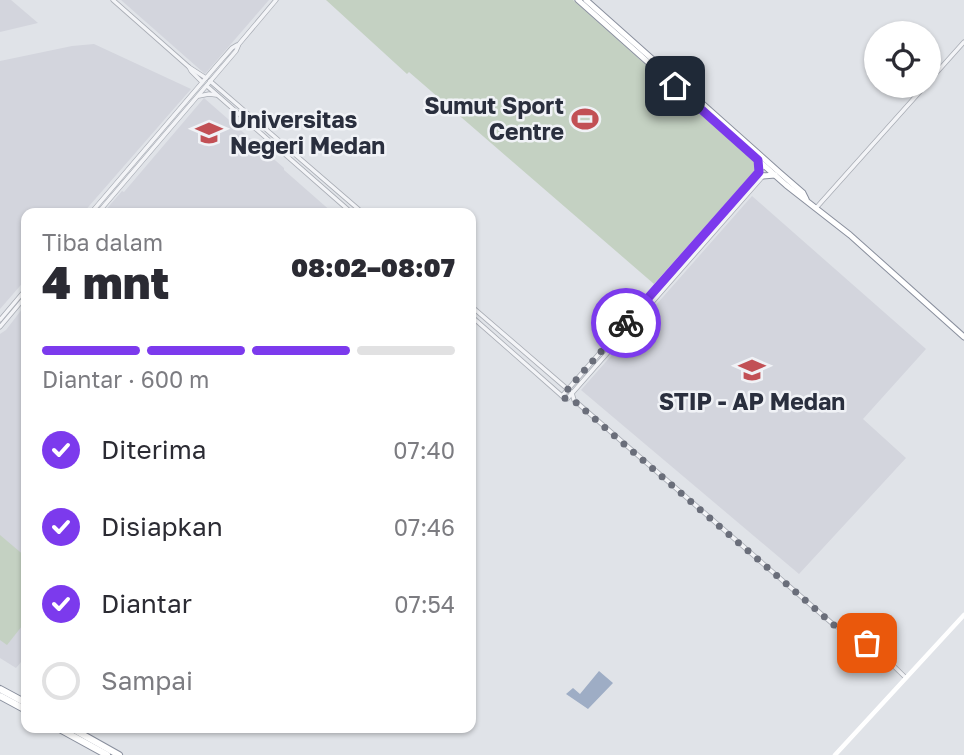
<!DOCTYPE html>
<html lang="id">
<meta charset="utf-8">
<style>
:root{--surface:#fff;--page:#f2f2f3;--text:#2b2b33;--muted:#7c7c81;--line:#e1e1e2;--accent:#7c3aed}
body{margin:0;font-family:"Golos Text",sans-serif;background:var(--page);color:var(--text);height:100vh;display:flex;flex-direction:column;font-size:26px;white-space:nowrap}
*{box-sizing:border-box;margin:0}
p{font-size:23px;color:var(--muted)}
.icon{flex:none;width:38px;height:38px;fill:none;stroke:currentColor;stroke-width:2;stroke-linecap:round;stroke-linejoin:round}
.map{position:relative;flex:1;overflow:hidden}
.drawer{position:absolute;left:21px;top:208px;width:455px;height:525px;display:flex;flex-direction:column;background:var(--surface);border-radius:14px;box-shadow:0 2px 5px #0004}
.drawer>*{flex:none}
.fabs{position:absolute;left:864px;top:21px;display:grid;gap:14px}
.fabs a{display:grid;place-items:center;width:77px;height:77px;border-radius:50%;background:var(--surface);box-shadow:0 2px 5px #0004;font-size:35px}
.pin{position:absolute;display:grid;place-items:center;width:60px;height:60px;color:#fff;margin:-30px;border-radius:14px;box-shadow:0 4px 10px #0006}
.courier{position:absolute;display:grid;place-items:center;width:70px;height:70px;margin:-35px;border:5px solid #7c3aed;border-radius:50%;background:#fff;color:#222;box-shadow:0 2px 9px #0007}
.overview em{font-style:normal;font-weight:800}
.overview div{display:flex;flex-direction:column-reverse}
.overview{display:flex;align-items:center;justify-content:space-between;height:119px;padding:0 21px}
h1{font-size:46px;font-weight:800;line-height:52px}
.bar{display:grid;grid-template-columns:repeat(4,1fr);gap:10px 7px;align-content:center;height:84px;padding:0 21px}
.bar i{height:9px;border-radius:5px;background:var(--line)}
.bar .active{background:var(--accent)}
.bar p{grid-column:span 4}
ol{padding:0 21px;list-style:none}
li{display:flex;align-items:center;gap:21px;height:77px}
li p{margin-inline-start:auto}
li .icon{padding:7px;border-radius:50%;background:var(--accent);color:#fff;stroke-width:4}
li:last-child{color:var(--muted)}
li i{width:38px;height:38px;border:4px solid var(--line);border-radius:50%}
.map>svg:first-child{display:block}
</style>
<div class="map">
<svg width="964" height="755" viewBox="0 0 964 755">
<rect width="100%" height="100%" fill="#e0e3e8"/>
<g fill="#d3d5dd">
<polygon points="0,0 11,0 38,23 0,32"/>
<polygon points="121,0 269,0 205,74"/>
<polygon points="94,44 191,89 83,213 26,214 26,279 0,309 0,61 72,46"/>
<polygon points="204,98 284,168 284,170 333,213 103,213 122,191 124,192"/>
<polygon points="752,196 926,349 863,419 906,458 799,574 581,390"/>
<polygon points="26,304 26,656 16,668 0,658 0,334 6,330"/>
</g>
<g fill="#c4d1c2">
<polygon points="326,0 573,0 756,163 757,168 654,284 409,72 407,74"/>
<polygon points="0,535 26,557 26,621 7,645 0,640"/>
</g>
<polygon fill="#9eadc5" points="599,671 613,683 588,709 566,694 573,688 580,694"/>
<g fill="none" stroke-linecap="round" stroke-linejoin="round">
<g stroke="#a9adb5" stroke-width="5">
<g id="tertiary">
<polyline points="113,0 189,67 206,78"/>
<polyline points="189,67 191,71 202,82"/>
<polyline points="210,81 364,214"/>
<polyline points="929,81 964,42"/>
<polyline points="207,86 353,214"/>
<polyline points="199,96 209,94 216,95"/>
<polyline points="816,208 925,86"/>
<polyline points="90,214 217,65 232,48 237,45"/>
<polyline points="97,214 236,51 239,44 276,0"/>
<polyline points="471,306 572,393 574,400 834,625 875,648 905,677"/>
<polyline points="471,316 562,396"/>
<polyline points="0,320 26,289"/>
<polyline points="0,327 26,296"/>
<polyline points="562,396 764,166"/>
<polyline points="567,399 764,175"/>
</g>
</g>
<g stroke="#898f9d" stroke-width="7">
<g id="trunk">
<polyline points="578,0 786,185 850,235 964,337"/>
<polyline points="586,0 779,172 803,193 806,199"/>
<polyline points="763,176 775,175"/>
</g>
</g>
<g stroke="#898f9d" stroke-width="8">
<g id="motorway">
<polyline points="0,689 26,703"/>
<polyline points="0,696 26,710"/>
<polyline points="58,728 107,755"/>
<polyline points="71,728 119,755"/>
</g>
</g>
<use href="#tertiary" stroke="#f3f4f7" stroke-width="3.5"/>
<polyline stroke="#fff" stroke-width="4.5" points="835,755 964,615"/>
<use href="#trunk" stroke="#fff" stroke-width="5"/>
<use href="#motorway" stroke="#fff" stroke-width="6"/>
</g>
<g fill="none" stroke-linecap="round" stroke-linejoin="round">
<polyline stroke="#6a6e7a" stroke-width="7" stroke-dasharray="0 12.6" points="626,323 562,396 566,399 573,400 834,625 867,643"/>
<polyline stroke="#7c3aed" stroke-width="9" points="626,323 759,172 758,160 675,86"/>
</g>
<defs>
<g id="stadium-bare" transform="scale(2.1)"><path d="M0-5a6.5 5 0 1 0 0 10a6.5 5 0 1 0 0-10ZM-3.5-1.8h7v3.6h-7Z" fill="#c25055" stroke="#f0f2f6" stroke-width="2.5" paint-order="stroke"/></g>
<g id="university-bare" transform="scale(2.1)"><path d="M0-5L7-2L0 1L-7-2ZM-4 1L0 2.5L4 1V4Q0 6-4 4Z" fill="#c25055" stroke="#f0f2f6" stroke-width="2.5" paint-order="stroke"/></g>
</defs>
<g fill-rule="evenodd">
<use href="#stadium-bare" x="585" y="119"/>
<use href="#university-bare" x="209" y="133"/>
<use href="#university-bare" x="752" y="370"/>
</g>
<g text-anchor="middle" stroke-width="5" stroke-linejoin="round" paint-order="stroke">
<g font-size="23" font-weight="bold" fill="#2a2f3e" stroke="#f0f2f6" text-anchor="end">
<text x="564" y="114">Sumut Sport<tspan x="564" dy="26">Centre</tspan></text>
<text x="230" y="128" text-anchor="start">Universitas<tspan x="230" dy="26">Negeri Medan</tspan></text>
<text x="752" y="410" text-anchor="middle">STIP - AP Medan</text>
</g>
</g>
</svg>
<div class="fabs">
<a><svg class="icon" aria-label="locate" viewBox="0 0 24 24"><circle cx="12" cy="12" r="6"/><path d="M12 2v4M12 18v4M2 12h4M18 12h4"/></svg></a>
</div>
<div class="pin" style="left:867px;top:643px;background:#ea580c"><svg class="icon" aria-label="bag" viewBox="0 0 24 24"><path d="M5 8h14l-1 12H6zM9 8a3 3 0 0 1 6 0"/></svg></div>
<div class="pin" style="left:675px;top:86px;background:#1f2937"><svg class="icon" aria-label="home" viewBox="0 0 24 24"><path d="M3 11l9-7 9 7M6 9v11h12V9"/></svg></div>
<div class="courier" style="left:626px;top:323px"><svg class="icon" aria-label="bike" viewBox="0 0 24 24"><circle cx="6" cy="16" r="4"/><circle cx="18" cy="16" r="4"/><path d="M6 16l4-8h5l3 8M10 8l3 8H6M13 5h3"/></svg></div>
<section class="drawer">
<div class="overview"><div><h1>4 mnt</h1><p>Tiba dalam</p></div><em>08:02–08:07</em></div>
<div class="bar"><i class="active"></i><i class="active"></i><i class="active"></i><i></i><p>Diantar · 600 m</p></div>
<ol>
<li><svg class="icon" aria-label="check" viewBox="0 0 24 24"><path d="M5 12l5 5 9-10"/></svg>Diterima<p>07:40</p></li>
<li><svg class="icon" aria-label="check" viewBox="0 0 24 24"><path d="M5 12l5 5 9-10"/></svg>Disiapkan<p>07:46</p></li>
<li><svg class="icon" aria-label="check" viewBox="0 0 24 24"><path d="M5 12l5 5 9-10"/></svg>Diantar<p>07:54</p></li>
<li><i></i>Sampai</li>
</ol>
</section>
</div>
